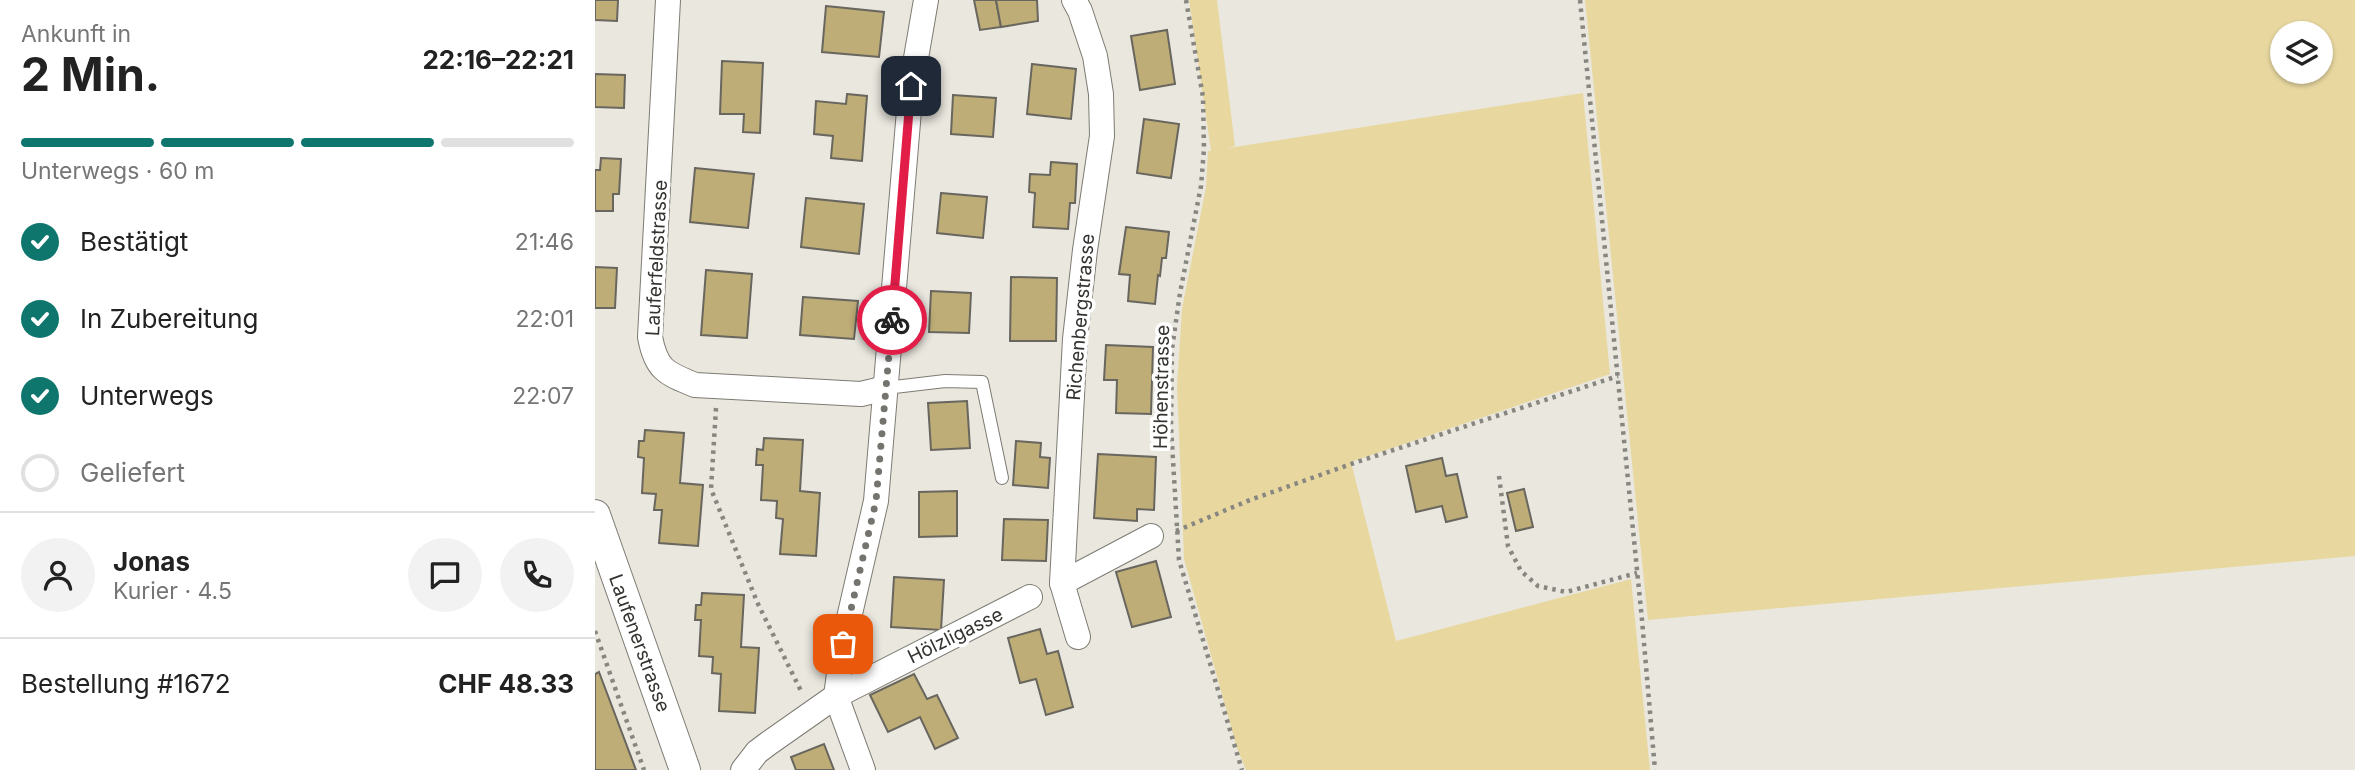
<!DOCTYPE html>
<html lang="de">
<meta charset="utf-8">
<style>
:root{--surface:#fff;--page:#f2f2f2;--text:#222;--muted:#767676;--line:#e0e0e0;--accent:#0f766e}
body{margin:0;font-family:Inter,sans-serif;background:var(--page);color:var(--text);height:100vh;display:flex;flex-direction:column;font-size:26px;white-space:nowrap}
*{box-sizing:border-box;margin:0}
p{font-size:23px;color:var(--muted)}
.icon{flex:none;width:38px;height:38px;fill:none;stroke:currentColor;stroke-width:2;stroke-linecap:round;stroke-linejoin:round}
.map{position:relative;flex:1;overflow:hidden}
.drawer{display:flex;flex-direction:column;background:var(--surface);width:595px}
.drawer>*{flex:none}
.tools{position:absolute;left:1675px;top:21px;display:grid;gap:14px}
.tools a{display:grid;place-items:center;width:63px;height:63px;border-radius:50%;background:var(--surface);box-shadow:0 2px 5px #0004;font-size:35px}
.pin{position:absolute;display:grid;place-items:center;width:60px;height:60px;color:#fff;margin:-30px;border-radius:14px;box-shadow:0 4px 10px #0006}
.courier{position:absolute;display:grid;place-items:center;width:70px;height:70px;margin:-35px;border:5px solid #e11d48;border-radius:50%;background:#fff;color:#222;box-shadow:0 2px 9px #0007}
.summary em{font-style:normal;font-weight:700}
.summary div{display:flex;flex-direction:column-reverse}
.summary{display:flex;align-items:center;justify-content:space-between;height:119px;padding:0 21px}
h1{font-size:46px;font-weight:700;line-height:52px}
.bar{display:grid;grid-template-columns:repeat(4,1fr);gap:10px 7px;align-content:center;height:84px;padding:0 21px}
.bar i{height:9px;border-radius:5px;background:var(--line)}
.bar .on{background:var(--accent)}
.bar p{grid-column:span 4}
.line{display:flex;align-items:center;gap:18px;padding:0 21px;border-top:2px solid var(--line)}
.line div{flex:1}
.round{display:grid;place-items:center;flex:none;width:74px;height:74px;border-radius:37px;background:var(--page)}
ol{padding:0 21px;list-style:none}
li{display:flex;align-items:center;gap:21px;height:77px}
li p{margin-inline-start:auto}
li .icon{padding:7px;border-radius:50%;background:var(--accent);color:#fff;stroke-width:4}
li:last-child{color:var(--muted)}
li i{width:38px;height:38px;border:4px solid var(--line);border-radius:50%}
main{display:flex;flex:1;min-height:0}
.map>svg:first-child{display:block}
</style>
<main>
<section class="drawer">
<div class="summary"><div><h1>2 Min.</h1><p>Ankunft in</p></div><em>22:16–22:21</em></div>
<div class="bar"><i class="on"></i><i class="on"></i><i class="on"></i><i></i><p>Unterwegs · 60 m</p></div>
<ol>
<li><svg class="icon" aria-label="check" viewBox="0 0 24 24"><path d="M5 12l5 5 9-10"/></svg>Bestätigt<p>21:46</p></li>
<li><svg class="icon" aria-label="check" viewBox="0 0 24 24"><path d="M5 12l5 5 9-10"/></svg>In Zubereitung<p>22:01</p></li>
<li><svg class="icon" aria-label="check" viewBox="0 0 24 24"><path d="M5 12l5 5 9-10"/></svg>Unterwegs<p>22:07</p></li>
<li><i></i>Geliefert</li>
</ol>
<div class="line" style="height:126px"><a class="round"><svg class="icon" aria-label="person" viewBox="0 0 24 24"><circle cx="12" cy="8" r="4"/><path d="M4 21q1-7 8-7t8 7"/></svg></a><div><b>Jonas</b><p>Kurier · 4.5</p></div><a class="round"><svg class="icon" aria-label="chat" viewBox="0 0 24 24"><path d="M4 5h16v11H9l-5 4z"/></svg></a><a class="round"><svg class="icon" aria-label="phone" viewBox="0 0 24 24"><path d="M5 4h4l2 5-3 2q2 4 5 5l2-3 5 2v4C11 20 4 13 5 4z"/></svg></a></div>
<div class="line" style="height:91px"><div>Bestellung #1672</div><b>CHF 48.33</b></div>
</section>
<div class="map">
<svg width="1760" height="770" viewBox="0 0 1760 770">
<rect width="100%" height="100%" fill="#e9e7de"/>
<g fill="#e8d8a0" fill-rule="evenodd">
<polygon points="594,0 622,0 640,146 633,148 988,93 1015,374 756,462 801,641 1036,579 1055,770 651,770 642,748 589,559 582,386 587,309 611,187 613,151 616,151"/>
<path d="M990,0H1760V556L1053,620ZM1687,33H1726V72H1687Z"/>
</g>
<g fill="#bead76" stroke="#68665e" stroke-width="2">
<polygon points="0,0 23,0 22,21 0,20"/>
<polygon points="379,0 401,0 406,27 385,30"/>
<polygon points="401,0 442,0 443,21 406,27"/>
<polygon points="231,6 289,12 284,57 227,52"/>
<polygon points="572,30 580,84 545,90 536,36"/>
<polygon points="127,61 168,63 165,133 148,132 149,114 125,114"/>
<polygon points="437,64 481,69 476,119 432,114"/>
<polygon points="0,74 30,75 29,108 0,107"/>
<polygon points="252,94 272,96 267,161 236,158 238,136 219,134 221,101 251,104"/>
<polygon points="358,95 401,98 398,137 356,134"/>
<polygon points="549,119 584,124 576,178 542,173"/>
<polygon points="6,158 26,159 24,194 18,194 18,211 0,211 0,170 5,170"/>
<polygon points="456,162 482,164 480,203 475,203 473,229 438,227 440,193 434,192 435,174 455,175"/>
<polygon points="100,168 159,174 153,228 95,222"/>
<polygon points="346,193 392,197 388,238 342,233"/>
<polygon points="211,198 269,204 264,254 206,247"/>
<polygon points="531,227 574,232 571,258 567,258 565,276 563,275 560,304 533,301 535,275 524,274"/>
<polygon points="0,267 22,268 20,308 0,308"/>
<polygon points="111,270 157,274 152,338 106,335"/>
<polygon points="416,277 462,278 461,341 415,341"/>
<polygon points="336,291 376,293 374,333 334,332"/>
<polygon points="208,297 263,301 259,339 205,335"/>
<polygon points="511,345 558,347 556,414 521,413 522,380 509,380"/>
<polygon points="372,401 375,448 336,450 333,403"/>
<polygon points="50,430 89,433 85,483 108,485 103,546 64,543 67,510 59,510 61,494 47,493 49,458 43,457 44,441 49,441"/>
<polygon points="169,438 208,440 205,491 225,493 221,556 185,554 188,519 181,518 182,501 166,500 168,465 161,465 162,449 168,450"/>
<polygon points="421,441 446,443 445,457 455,458 453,488 418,485"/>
<polygon points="503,454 561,457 559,510 542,509 542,521 499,518"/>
<polygon points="847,458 851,476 862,474 872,517 851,522 847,506 821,512 811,466"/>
<polygon points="929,489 938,527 921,531 912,493"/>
<polygon points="362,491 362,536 324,537 324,492"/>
<polygon points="409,519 453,520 451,561 407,560"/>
<polygon points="561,561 576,617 537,627 521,572"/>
<polygon points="299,577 349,580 346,630 296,627"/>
<polygon points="107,593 149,595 146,647 164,648 160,713 124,711 126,674 117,673 118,657 104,656 106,620 100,620 101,605 106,605"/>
<polygon points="445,629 452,654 463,651 478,707 451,715 441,679 425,683 413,638"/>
<polygon points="4,672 41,770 0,770 0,674"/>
<polygon points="319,674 332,699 342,695 363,738 340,749 325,717 293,732 275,695"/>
<polygon points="229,744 239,770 201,770 196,757"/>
</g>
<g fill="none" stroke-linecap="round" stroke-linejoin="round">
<g stroke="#7d7b73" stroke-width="14">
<polyline id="service" points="291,388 350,381 387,382 407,478"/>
</g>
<g stroke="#7d7b73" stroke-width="26">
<g id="minor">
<path d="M73,0L55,337C61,369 70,373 100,385L266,394L291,388"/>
<polyline points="479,0 485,11 500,56 506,94 507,136 490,250 480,339 467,583 483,637"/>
<polyline points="467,583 556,536"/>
<polyline points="148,770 162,752 174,743 241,696 435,597"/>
<polyline points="268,770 241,696 248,644 281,501 316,87 331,0"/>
</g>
</g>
<g stroke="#7d7b73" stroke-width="32">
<polyline id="tertiary" points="0,515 90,770"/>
</g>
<g stroke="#878680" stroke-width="4.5" stroke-dasharray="3.5 5" stroke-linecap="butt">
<polyline points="591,0 608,97 609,149 606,186 585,293 577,349 576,427 584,560 647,770"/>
<polyline points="985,0 1047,620 1060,770"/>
<polyline points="121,408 116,489 163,604 206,691"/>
<polyline points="904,476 913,546 926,571 943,586 971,592 1042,573"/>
<polyline points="581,531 655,500 756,464 1023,376"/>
<polyline points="0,631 49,770"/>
</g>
<use href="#service" stroke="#fff" stroke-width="12"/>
<use href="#minor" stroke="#fff" stroke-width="24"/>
<use href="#tertiary" stroke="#fff" stroke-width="30"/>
</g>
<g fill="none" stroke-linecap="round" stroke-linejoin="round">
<polyline stroke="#74736e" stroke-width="7" stroke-dasharray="0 12.6" points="248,644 281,501 297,320"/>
<polyline stroke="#e11d48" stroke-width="9" points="297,320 316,86"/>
</g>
<g text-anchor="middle" stroke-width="7" stroke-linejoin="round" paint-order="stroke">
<g font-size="19" fill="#353431" stroke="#fff">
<text transform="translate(61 258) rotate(-87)" y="7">Lauferfeldstrasse</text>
<text transform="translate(485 317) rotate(-85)" y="7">Richenbergstrasse</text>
<text transform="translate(566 387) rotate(-89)" y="7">Höhenstrasse</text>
<text transform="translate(360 635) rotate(-26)" y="7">Hölzligasse</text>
<text transform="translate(45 643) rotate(70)" y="7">Laufenerstrasse</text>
</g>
</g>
</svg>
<div class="tools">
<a><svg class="icon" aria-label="layers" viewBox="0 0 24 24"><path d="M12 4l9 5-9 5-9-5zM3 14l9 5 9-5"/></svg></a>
</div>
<div class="pin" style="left:248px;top:644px;background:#ea580c"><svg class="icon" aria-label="bag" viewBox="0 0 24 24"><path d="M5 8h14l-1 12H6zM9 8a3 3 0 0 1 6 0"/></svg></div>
<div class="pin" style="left:316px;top:86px;background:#1f2937"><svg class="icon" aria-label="home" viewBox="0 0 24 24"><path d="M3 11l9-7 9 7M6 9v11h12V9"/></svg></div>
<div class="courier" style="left:297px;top:320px"><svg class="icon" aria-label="bike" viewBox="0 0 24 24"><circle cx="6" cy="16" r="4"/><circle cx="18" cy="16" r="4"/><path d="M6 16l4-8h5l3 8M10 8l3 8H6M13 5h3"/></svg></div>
</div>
</main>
